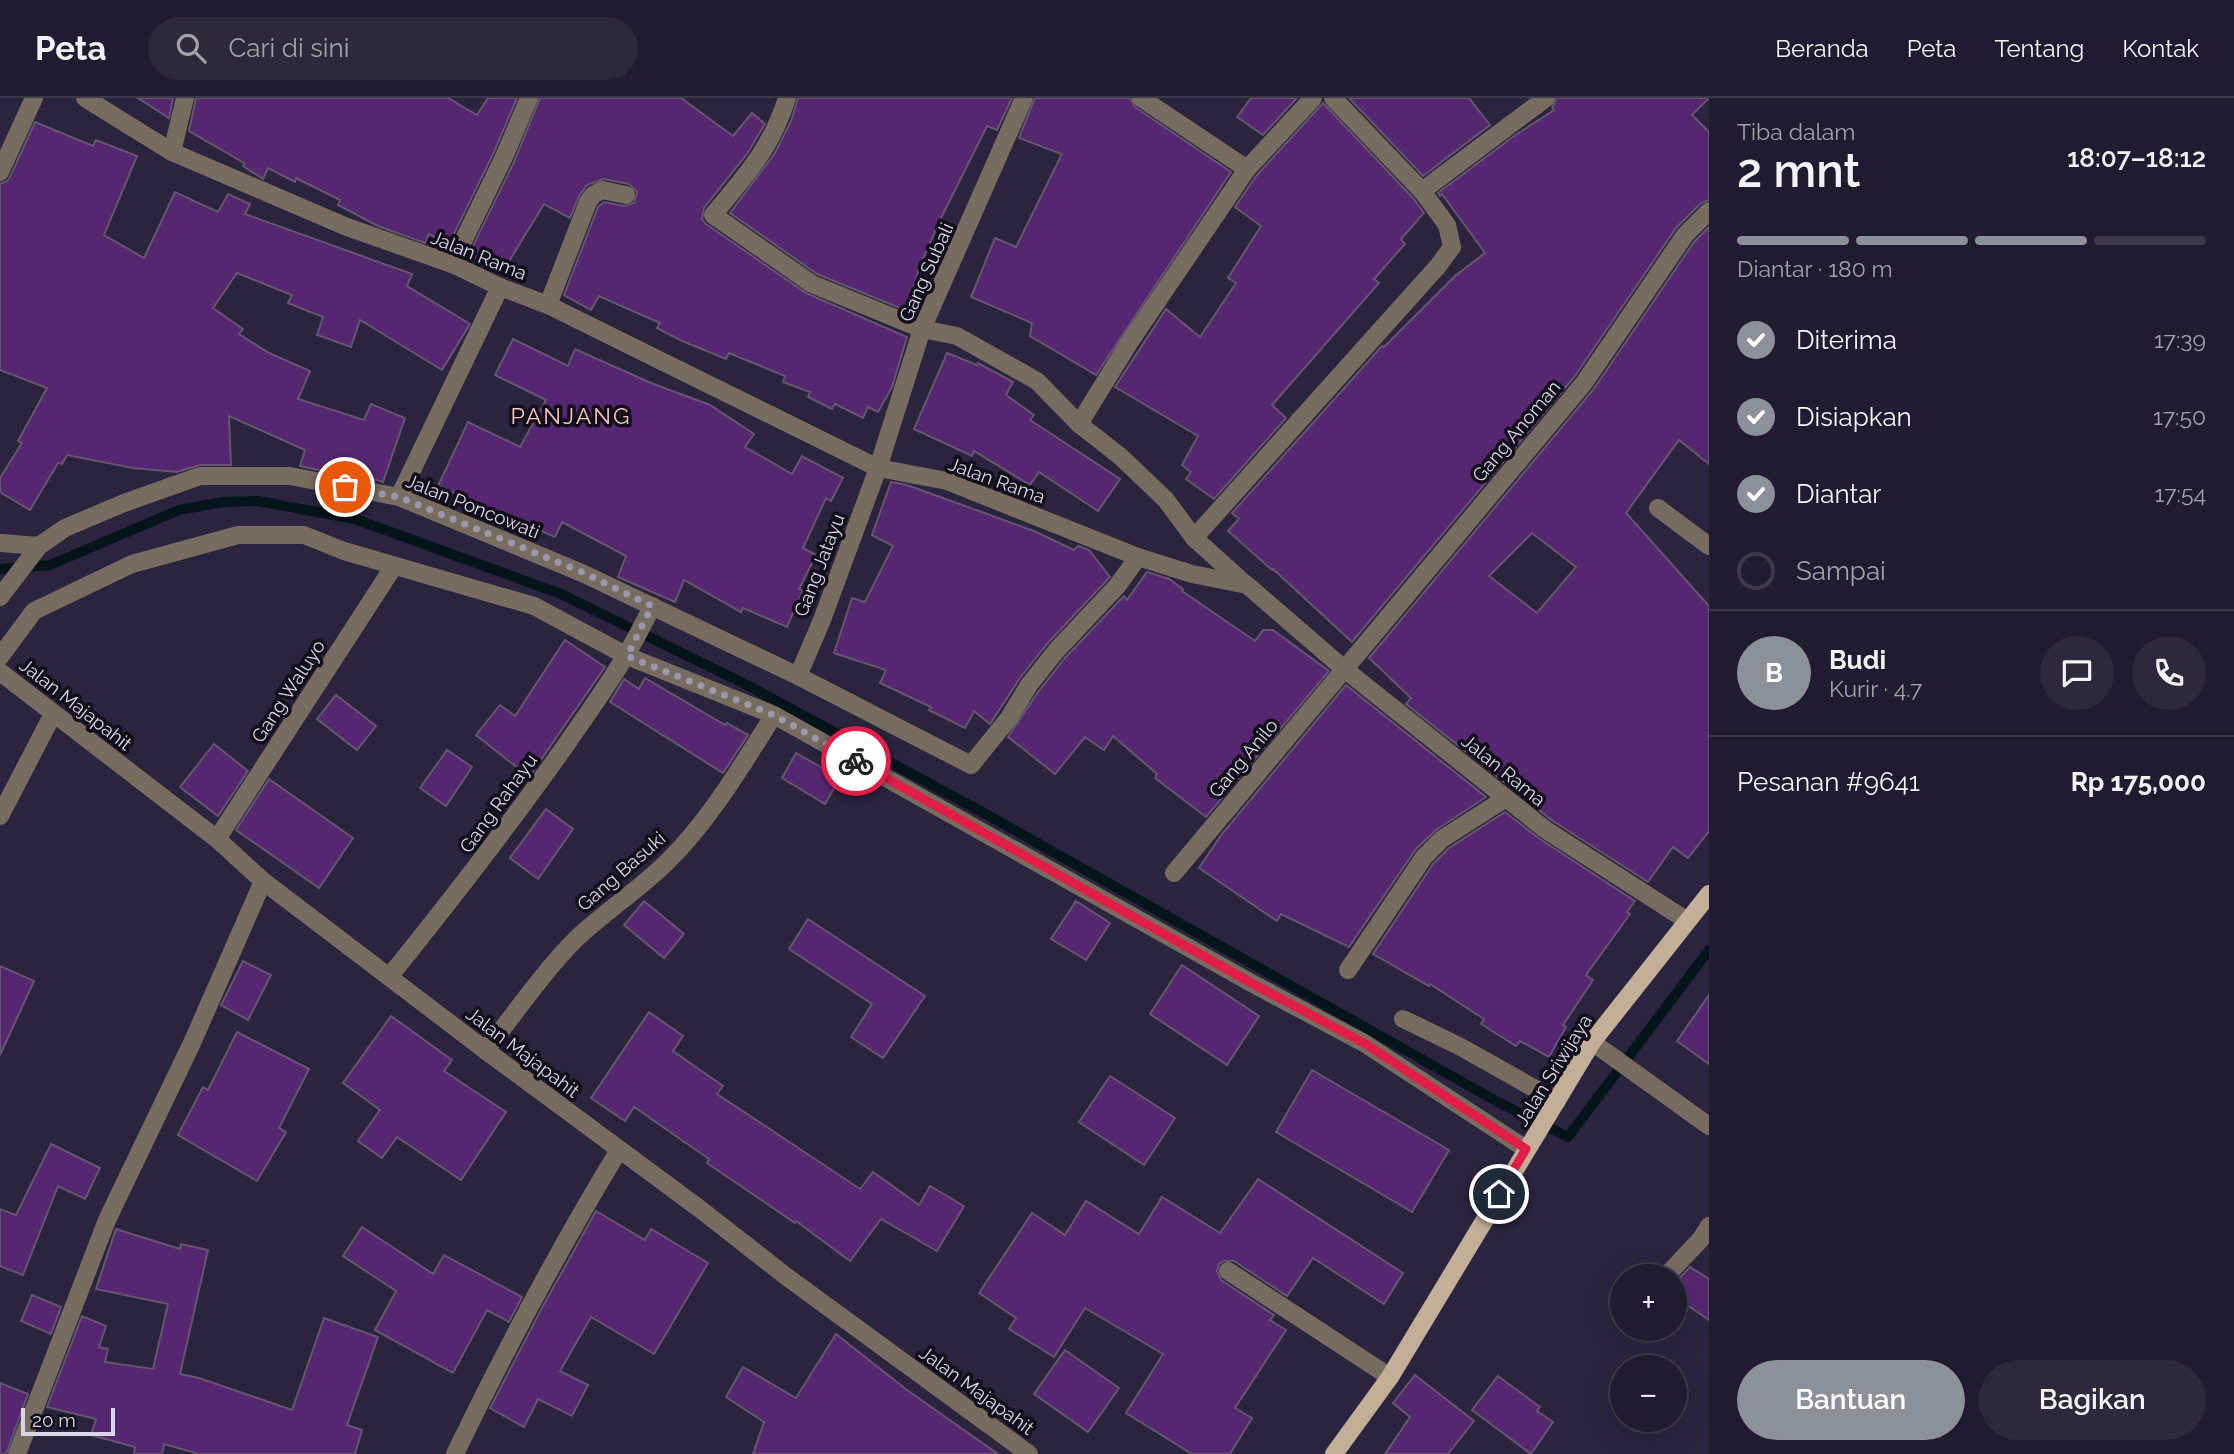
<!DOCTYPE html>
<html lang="id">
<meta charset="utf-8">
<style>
:root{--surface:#201b2e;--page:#2d283a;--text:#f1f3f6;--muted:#a2a1aa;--line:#3d394a;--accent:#8c9099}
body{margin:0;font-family:Raleway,sans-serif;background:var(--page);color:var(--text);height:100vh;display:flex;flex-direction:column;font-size:26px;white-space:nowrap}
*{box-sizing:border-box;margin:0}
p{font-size:23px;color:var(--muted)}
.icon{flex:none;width:38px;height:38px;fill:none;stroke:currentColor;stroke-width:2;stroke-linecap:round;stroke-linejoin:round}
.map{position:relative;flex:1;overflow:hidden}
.side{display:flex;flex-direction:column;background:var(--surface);width:525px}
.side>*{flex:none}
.buttons{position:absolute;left:1610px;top:1166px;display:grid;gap:14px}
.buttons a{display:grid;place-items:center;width:77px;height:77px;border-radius:50%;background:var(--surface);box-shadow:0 7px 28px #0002,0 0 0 2px var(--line);font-size:35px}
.scale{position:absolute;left:21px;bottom:18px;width:94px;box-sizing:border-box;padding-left:7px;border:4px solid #d9d6e8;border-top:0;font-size:19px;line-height:24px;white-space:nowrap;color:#d9d6e8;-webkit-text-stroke:5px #120f1b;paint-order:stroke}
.pin{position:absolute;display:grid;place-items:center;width:60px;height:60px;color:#fff;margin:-30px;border:4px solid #fff;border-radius:50%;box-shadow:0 2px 7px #0007}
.courier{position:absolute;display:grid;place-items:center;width:70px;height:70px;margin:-35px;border:5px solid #e11d48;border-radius:50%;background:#fff;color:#222;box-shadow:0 2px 9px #0007}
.head em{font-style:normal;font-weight:600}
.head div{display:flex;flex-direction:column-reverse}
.head{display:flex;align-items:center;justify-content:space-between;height:119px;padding:0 28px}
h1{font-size:46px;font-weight:600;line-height:52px}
.bar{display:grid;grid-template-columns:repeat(4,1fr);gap:10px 7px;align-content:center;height:84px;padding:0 28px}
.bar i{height:9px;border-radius:5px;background:var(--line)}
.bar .on{background:var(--accent)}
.bar p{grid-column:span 4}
.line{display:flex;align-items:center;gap:18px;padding:0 28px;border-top:2px solid var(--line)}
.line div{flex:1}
.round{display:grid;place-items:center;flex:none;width:74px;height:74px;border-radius:37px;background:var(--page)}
ol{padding:0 28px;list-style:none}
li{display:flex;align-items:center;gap:21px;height:77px}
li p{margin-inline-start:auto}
li .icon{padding:7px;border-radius:50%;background:var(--accent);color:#fff;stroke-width:4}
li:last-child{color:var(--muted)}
li i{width:38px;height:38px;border:4px solid var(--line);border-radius:50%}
.action{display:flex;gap:14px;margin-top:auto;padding:14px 28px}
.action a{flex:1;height:80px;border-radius:42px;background:var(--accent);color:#fff;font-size:28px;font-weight:600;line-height:80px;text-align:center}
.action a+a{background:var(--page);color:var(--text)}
header{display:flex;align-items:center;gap:42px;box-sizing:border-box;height:98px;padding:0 35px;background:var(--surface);border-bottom:2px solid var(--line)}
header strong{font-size:33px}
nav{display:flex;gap:38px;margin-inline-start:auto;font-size:24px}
.search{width:490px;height:63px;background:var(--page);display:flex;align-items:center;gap:18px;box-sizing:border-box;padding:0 24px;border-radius:38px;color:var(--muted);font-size:26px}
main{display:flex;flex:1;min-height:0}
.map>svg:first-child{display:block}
</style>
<header>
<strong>Peta</strong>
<div class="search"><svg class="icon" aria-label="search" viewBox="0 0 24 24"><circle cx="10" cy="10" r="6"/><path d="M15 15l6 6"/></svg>Cari di sini</div>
<nav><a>Beranda</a><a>Peta</a><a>Tentang</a><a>Kontak</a></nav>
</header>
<main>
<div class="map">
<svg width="1709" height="1356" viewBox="0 0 1709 1356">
<rect width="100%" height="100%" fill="#2a243e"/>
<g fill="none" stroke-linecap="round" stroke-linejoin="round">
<polyline stroke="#05131a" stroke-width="10" points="0,471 50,467 179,412 223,404 258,403 355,421 561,496 747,587 984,715 1496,1003 1568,1039 1709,852"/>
</g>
<g fill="#562771" stroke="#655570" stroke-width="2" fill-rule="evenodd">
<polygon points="138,0 173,0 169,20"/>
<polygon points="196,0 448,0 477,17 488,0 517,0 494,54 449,146 429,136 425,145 378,128 338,107 340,102 296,80 295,84 268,70 263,81 260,79 243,68 244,65 189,33"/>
<polygon points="540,0 681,0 733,38 752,15 765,26 747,56 704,110 702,121 706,126 806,195 907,239 892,289 878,314 868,309 863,320 835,306 832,311 808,299 810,294 783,284 785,278 729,255 726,261 680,242 657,230 660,225 599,198 591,212 564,197 598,109 604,104 624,108 634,105 637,94 629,86 603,81 587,87 579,98 570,120 544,106 505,170 503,168 501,172 469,156 514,64"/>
<polygon points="798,0 1012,0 997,32 987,28 939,124 919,170 907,213 817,176 730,115 775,55 791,23"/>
<polygon points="1035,0 1130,0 1135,9 1231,74 1096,277 1030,238 1032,225 971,199 995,140 1016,149 1062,56 1019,40"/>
<polygon points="1251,0 1297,0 1263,37 1237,19"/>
<polygon points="1349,0 1469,0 1490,27 1423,78"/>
<polygon points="1557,0 1709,0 1692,17 1709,34 1709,102 1701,105 1676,130 1575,278 1352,544 1273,471 1272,472 1228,433 1239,421 1232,415 1382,248 1384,249 1455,178 1485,155 1442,96 1440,98 1438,95 1514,38 1554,12 1552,10"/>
<polygon points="1323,5 1413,100 1424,115 1401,141 1405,146 1374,181 1379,185 1272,307 1286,320 1214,401 1186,381 1191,374 1182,367 1198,338 1115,289 1166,211 1200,239 1236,185 1228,180 1261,128 1235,109 1256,78"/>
<polygon points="35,24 93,48 96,42 137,58 104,137 144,160 175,94 218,114 228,96 250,106 245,116 412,176 407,188 470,226 442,272 360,222 351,249 317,237 323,219 288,205 292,197 237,175 213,210 243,231 239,236 269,255 310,273 298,301 364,322 371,306 405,320 383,384 339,370 337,376 300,368 305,352 229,318 231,367 200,367 177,374 133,370 67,357 62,366 58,365 30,412 0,394 0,380 22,345 18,343 47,290 0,272 0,85 6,84 10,79"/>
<path d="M1709,129V366L1679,342L1626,415L1709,508V733L1688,760L1673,749L1648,784L1553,723L1406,606L1411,600L1369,560L1593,292L1694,144ZM1532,435L1576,469L1537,515L1489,478Z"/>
<polygon points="513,241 568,268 575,251 651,285 710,307 754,336 745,349 792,376 802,358 843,380 831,403 826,400 803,450 816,457 799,491 803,492 787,529 743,510 741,514 684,482 675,504 618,479 626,458 562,424 555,439 438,388 468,324 520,349 546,302 495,277"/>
<polygon points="947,255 977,267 978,265 1013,284 1006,297 1034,317 1030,322 1120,381 1098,413 1039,374 1030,387 974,353 972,358 914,331"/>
<polygon points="891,384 907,387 1034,433 1074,452 1078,448 1089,452 1110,479 1047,546 1020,580 990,626 974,613 965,630 929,612 931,609 880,585 886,572 834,555 852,500 865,504 893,448 872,437"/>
<polygon points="1147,474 1169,481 1183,491 1182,493 1255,543 1263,532 1273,532 1329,573 1206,719 1155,680 1157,676 1113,638 1104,652 1085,639 1055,676 1008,639 1038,594 1065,560 1124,498 1127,502"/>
<polygon points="565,542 605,569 529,679 476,637 500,607 515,618"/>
<polygon points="645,580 725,627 727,625 748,637 723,675 610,604 624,581 639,591"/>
<polygon points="1346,587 1486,699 1436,732 1416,751 1349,849 1281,816 1277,823 1199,770 1222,736"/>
<polygon points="336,597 376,628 357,652 317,621"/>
<polygon points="214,646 248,673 218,718 180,689"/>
<polygon points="447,652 472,669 446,708 420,690"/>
<polygon points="796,655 840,680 825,706 782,680"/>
<polygon points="269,681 353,740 319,790 236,732"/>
<polygon points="546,711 573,731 538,781 510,760"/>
<polygon points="1505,714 1540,741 1635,803 1627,814 1630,816 1586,877 1593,882 1563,927 1566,929 1549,959 1520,943 1516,948 1481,926 1484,921 1430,886 1429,888 1373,856 1433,766 1449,750"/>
<polygon points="644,803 684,836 664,860 624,827"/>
<polygon points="1076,803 1110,825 1086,862 1051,841"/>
<polygon points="808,821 925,898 883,960 851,939 872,906 789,851"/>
<polygon points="243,863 271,877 248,922 221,907"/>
<polygon points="1182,867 1259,918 1227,967 1150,916"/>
<polygon points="0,868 34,883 0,957"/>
<polygon points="1709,897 1709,966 1677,943"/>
<polygon points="649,914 683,938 673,953 723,988 717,996 860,1091 873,1074 919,1107 930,1088 964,1108 937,1153 881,1121 850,1163 796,1123 795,1125 707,1065 709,1061 634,1009 625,1023 591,1000"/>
<polygon points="391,918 452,962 444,973 506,1014 461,1082 397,1039 382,1060 358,1043 380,1012 343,985"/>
<polygon points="237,934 309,971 279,1030 286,1034 257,1083 178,1037 203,989 208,992"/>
<polygon points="1312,972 1449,1052 1412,1114 1276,1034"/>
<polygon points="1110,978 1175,1020 1144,1067 1079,1024"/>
<polygon points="51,1046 100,1070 85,1101 58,1088 23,1177 0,1168 0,1111 16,1117"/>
<polygon points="1258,1081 1403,1175 1384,1206 1313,1160 1287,1198 1234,1163 1224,1163 1219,1166 1217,1173 1221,1182 1274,1217 1270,1222 1286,1232 1235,1310 1252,1320 1230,1356 1192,1356 1126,1315 1163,1256 1085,1210 1054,1259 1009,1231 1016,1220 979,1195 1032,1115 1065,1137 1086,1103 1139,1136 1162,1099 1220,1135"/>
<polygon points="596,1113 645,1142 651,1131 708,1165 654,1256 591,1219 560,1273 588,1287 572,1318 538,1301 524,1329 490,1310 543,1208"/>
<polygon points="362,1129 433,1176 444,1157 522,1199 509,1224 487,1212 453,1275 375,1232 396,1193 343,1158"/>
<polygon points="116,1131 180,1151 181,1146 208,1152 180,1276 199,1280 292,1312 324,1220 378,1239 347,1327 362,1332 355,1356 199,1356 164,1346 162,1356 134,1356 135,1349 91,1337 96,1321 47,1309 82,1218 106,1228 99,1249 108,1251 105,1264 153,1271 168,1206 96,1191"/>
<polygon points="1690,1169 1709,1181 1709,1222 1675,1199 1675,1185"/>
<polygon points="32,1197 61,1209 51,1236 21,1223"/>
<polygon points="836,1236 907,1292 998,1356 753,1356 764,1324 726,1299 743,1269 796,1300"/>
<polygon points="1065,1252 1119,1290 1088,1334 1034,1296"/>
<polygon points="1415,1277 1474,1323 1448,1356 1385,1356 1410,1319 1393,1305"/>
<polygon points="1498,1278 1540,1309 1537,1313 1553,1324 1531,1356 1472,1312"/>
<polygon points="0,1285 28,1296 6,1356 0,1356"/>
</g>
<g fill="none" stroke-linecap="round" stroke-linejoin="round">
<g stroke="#766c60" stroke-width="18">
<polyline points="85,0 172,54 347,129 452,166 500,189 548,207 878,370 947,383 1138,459 1192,476 1247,487 1343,570 1546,732 1686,822"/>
<path d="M787,0C771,51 746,77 713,117L812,186L922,231L957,238L1037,283L1079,326L1121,359L1166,402L1194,440L1244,485"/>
<polyline points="1141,0 1247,71"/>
<polyline points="172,54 185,0"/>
<polyline points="0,74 34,0"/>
<polyline points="1422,93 1546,0"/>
<polyline points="452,166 504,59 529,0"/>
<polyline points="548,207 588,104 593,97 602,92 626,97"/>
<polyline points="1079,326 1129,245 1247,71 1313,0"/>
<polyline points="399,399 500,189"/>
<polyline points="1658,410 1709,448"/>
<polyline points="1194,440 1438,168 1452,149 1447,127 1422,93 1333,0"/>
<polyline points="0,445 39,448"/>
<polyline points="0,499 39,448 65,430 124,405 200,378 290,378 399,399 582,475 798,578 971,667 1009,620 1029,587 1056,553 1118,487 1138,459"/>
<polyline points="0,559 34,513 132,466 238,437 304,437 344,453 534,508 627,558 774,617 1255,887 1364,945 1526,1051"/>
<polyline points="0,574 217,741 263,783 485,952 700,1111 787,1179 1029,1356"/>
<polyline points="798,578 822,522 878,370 922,231 1024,0"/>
<polyline points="0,718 53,616"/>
<polyline points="217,741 394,468"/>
<polyline points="1174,775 1584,285 1685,137 1709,113"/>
<polyline points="1348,872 1424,759 1442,741 1506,700"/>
<path d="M389,879C451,802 511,725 568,644C599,599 629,558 652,508"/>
<polyline points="1403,921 1459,948 1557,1003"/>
<polyline points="1592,944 1709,1028"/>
<path d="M485,952C515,917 540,877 573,844C602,815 638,793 667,764C710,722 742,667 774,617"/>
<polyline points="1228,1173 1390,1279"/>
<polyline points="1666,1178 1701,1141 1709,1128"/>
<polyline points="17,1356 107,1122 192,945 263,783"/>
<path d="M455,1356C505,1252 559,1151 619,1052"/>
</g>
<polyline stroke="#c3ae97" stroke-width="18" points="1334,1356 1390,1279 1592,944 1709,796"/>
</g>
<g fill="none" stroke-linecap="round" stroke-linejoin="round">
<polyline stroke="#9c98ac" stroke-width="7" stroke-dasharray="0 12.6" points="345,389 399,399 582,474 652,508 627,558 774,617 856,663"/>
<polyline stroke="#e11d48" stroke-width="9" points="856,663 1255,887 1364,945 1526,1051 1499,1096"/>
</g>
<g text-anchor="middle" stroke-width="7" stroke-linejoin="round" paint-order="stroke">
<g font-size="19" fill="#d9d6e8" stroke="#120f1b">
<text transform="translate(479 157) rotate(22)" y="7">Jalan Rama</text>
<text transform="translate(926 174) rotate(-66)" y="7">Gang Subali</text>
<text transform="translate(1516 333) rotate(-50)" y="7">Gang Anoman</text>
<text transform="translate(997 382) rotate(20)" y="7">Jalan Rama</text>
<text transform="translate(473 408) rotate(22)" y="7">Jalan Poncowati</text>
<text transform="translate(819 467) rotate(-69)" y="7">Gang Jatayu</text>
<text transform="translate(288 593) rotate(-57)" y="7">Gang Waluyo</text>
<text transform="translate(76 606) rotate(38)" y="7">Jalan Majapahit</text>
<text transform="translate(1243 660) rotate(-50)" y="7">Gang Anilo</text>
<text transform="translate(1504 672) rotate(39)" y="7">Jalan Rama</text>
<text transform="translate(498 705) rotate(-54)" y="7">Gang Rahayu</text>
<text transform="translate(621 773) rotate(-41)" y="7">Gang Basuki</text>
<text transform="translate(523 954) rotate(37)" y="7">Jalan Majapahit</text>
<text transform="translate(1553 972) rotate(-58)" y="7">Jalan Sriwijaya</text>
<text transform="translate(977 1292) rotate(36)" y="7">Jalan Majapahit</text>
</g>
<g font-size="23" letter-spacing="2" fill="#f7c4bc" stroke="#120f1b">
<text x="571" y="326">PANJANG</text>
</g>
</g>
</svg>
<div class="buttons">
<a>+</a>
<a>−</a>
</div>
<div class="scale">20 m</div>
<div class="pin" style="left:345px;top:389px;background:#ea580c"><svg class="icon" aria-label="bag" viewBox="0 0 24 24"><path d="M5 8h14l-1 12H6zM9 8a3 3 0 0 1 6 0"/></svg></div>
<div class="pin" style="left:1499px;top:1096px;background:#1f2937"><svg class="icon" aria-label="home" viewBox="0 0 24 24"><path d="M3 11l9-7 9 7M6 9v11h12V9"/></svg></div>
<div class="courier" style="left:856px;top:663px"><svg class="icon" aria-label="bike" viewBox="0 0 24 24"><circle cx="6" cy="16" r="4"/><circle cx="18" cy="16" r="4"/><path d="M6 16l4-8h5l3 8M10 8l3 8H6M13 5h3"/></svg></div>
</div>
<section class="side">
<div class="head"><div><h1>2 mnt</h1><p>Tiba dalam</p></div><em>18:07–18:12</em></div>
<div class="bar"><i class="on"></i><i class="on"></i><i class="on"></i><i></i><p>Diantar · 180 m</p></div>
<ol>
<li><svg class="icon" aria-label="check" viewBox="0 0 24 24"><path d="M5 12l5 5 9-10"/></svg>Diterima<p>17:39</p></li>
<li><svg class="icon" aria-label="check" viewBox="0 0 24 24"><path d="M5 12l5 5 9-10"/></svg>Disiapkan<p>17:50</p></li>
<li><svg class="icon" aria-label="check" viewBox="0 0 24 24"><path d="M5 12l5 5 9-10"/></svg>Diantar<p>17:54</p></li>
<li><i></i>Sampai</li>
</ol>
<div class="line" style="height:126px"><b class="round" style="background:var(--accent);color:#fff">B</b><div><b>Budi</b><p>Kurir · 4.7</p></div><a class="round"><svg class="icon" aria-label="chat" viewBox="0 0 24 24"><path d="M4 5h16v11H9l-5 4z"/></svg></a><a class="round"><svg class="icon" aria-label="phone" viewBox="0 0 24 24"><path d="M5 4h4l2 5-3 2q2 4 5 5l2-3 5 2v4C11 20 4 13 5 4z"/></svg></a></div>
<div class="line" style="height:91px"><div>Pesanan #9641</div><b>Rp 175,000</b></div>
<div class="action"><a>Bantuan</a><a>Bagikan</a></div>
</section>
</main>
